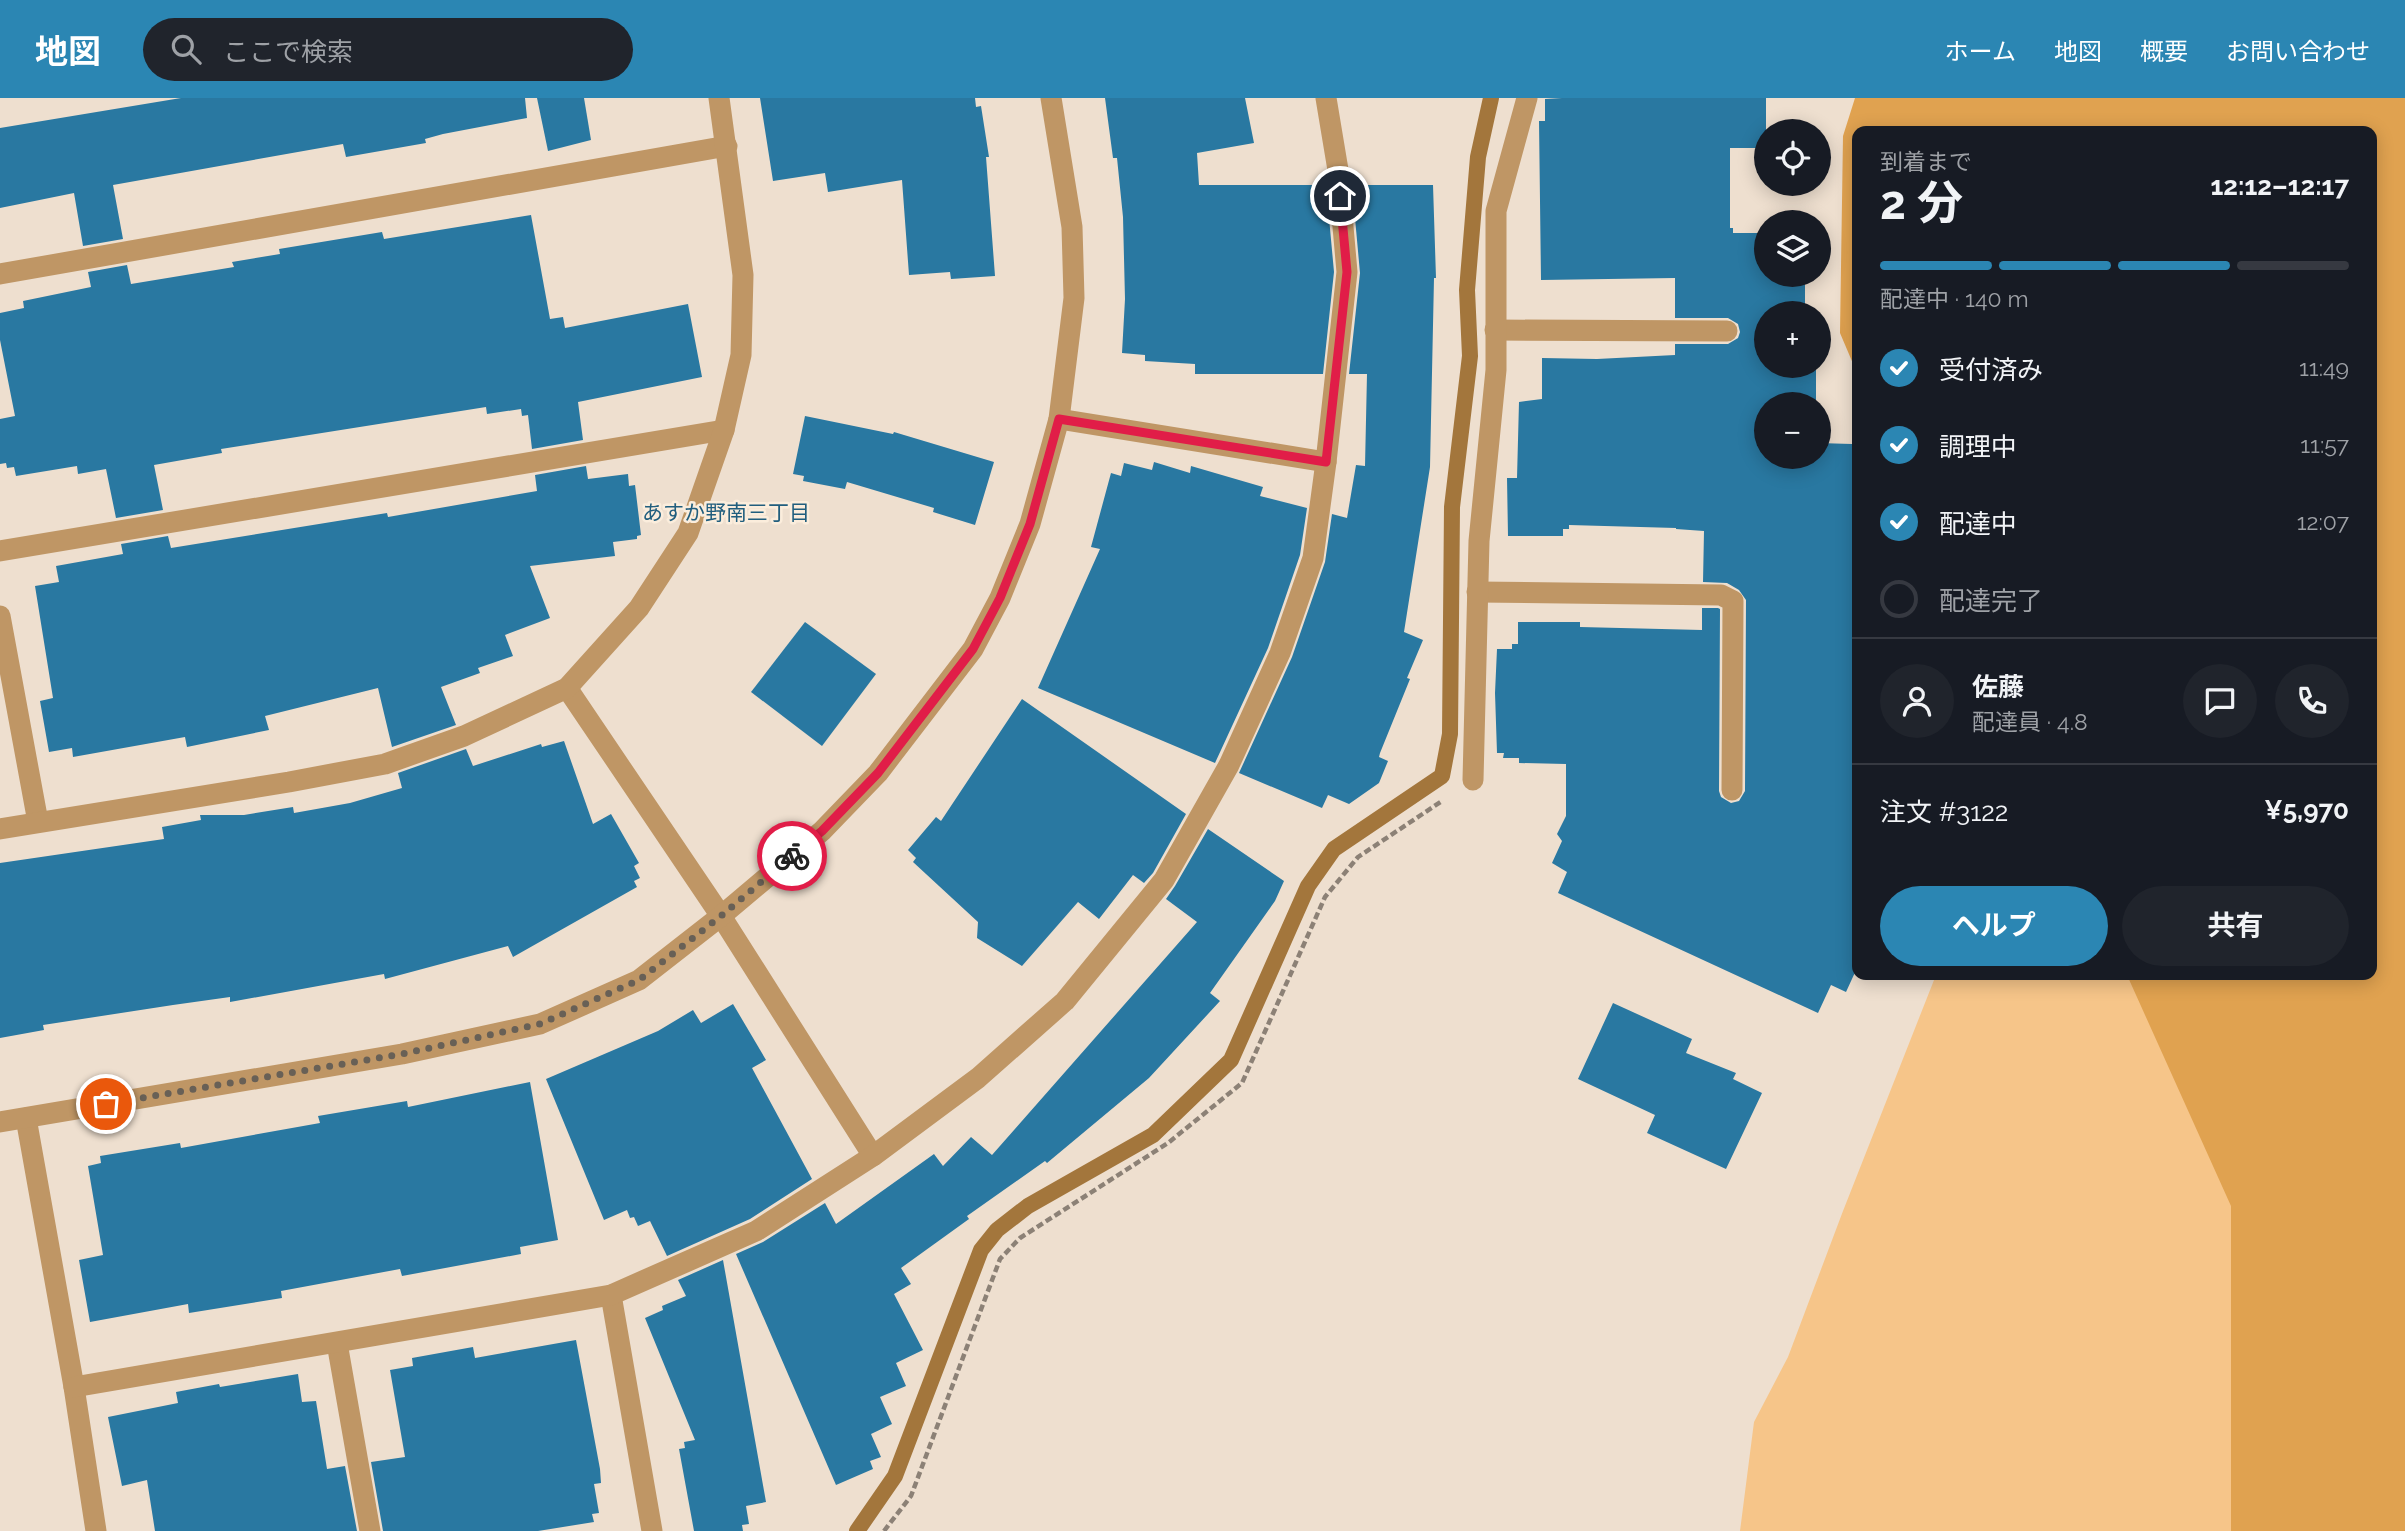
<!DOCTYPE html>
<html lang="ja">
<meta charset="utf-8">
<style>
:root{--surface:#171b24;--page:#20242c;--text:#f1f3f6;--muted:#9ea1a6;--line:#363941;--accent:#2b86b3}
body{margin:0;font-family:Raleway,"Noto Sans JP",sans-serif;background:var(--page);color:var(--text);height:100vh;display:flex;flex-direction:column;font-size:26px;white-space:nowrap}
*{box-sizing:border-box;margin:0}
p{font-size:23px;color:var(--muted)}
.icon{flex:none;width:38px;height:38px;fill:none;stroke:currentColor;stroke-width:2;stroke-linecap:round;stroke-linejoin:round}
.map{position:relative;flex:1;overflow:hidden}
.panel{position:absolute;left:1852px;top:28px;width:525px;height:854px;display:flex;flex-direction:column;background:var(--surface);border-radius:14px;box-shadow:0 4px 18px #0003}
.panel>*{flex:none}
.fabs{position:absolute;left:1754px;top:21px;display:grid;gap:14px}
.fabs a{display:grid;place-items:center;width:77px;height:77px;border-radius:50%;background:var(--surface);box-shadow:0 4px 18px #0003;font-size:35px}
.pin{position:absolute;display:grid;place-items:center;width:60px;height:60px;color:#fff;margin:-30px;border:4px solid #fff;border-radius:50%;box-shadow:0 2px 7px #0007}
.courier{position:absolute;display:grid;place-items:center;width:70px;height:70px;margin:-35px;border:5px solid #e11d48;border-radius:50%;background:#fff;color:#222;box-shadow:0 2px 9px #0007}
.head em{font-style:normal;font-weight:700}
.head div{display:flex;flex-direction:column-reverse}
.head{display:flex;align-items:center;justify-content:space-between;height:119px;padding:0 28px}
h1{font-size:46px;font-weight:700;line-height:52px}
.bar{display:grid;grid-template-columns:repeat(4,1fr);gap:10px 7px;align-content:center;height:84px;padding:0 28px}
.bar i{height:9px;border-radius:5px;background:var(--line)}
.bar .current{background:var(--accent)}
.bar p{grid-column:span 4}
.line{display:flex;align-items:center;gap:18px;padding:0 28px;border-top:2px solid var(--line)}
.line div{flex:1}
.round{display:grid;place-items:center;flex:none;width:74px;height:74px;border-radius:37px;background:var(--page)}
ol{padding:0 28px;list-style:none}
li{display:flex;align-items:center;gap:21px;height:77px}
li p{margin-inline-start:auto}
li .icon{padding:7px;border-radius:50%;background:var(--accent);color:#fff;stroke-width:4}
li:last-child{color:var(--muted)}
li i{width:38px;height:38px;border:4px solid var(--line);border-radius:50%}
.cta{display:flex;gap:14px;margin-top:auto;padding:14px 28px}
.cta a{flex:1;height:80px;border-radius:42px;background:var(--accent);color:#fff;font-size:28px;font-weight:700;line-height:80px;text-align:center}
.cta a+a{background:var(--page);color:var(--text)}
header{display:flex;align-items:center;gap:42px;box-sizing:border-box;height:98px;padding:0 35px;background:var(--accent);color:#fff}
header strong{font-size:33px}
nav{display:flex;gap:38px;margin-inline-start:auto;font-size:24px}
.search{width:490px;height:63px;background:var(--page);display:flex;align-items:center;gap:18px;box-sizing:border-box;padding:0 24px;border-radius:38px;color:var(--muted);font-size:26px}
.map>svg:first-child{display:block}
</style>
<header>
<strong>地図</strong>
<div class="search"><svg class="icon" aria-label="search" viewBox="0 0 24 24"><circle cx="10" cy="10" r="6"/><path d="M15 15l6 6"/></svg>ここで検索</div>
<nav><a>ホーム</a><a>地図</a><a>概要</a><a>お問い合わせ</a></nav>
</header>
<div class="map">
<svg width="2405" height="1433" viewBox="0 0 2405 1433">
<rect width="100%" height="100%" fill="#eedfcf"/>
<polygon fill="#f6c589" points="1936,877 2371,877 2405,1433 1740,1433 1754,1324 1788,1259 1843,1113"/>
<polygon fill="#e0a250" points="1855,0 2405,0 2405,1433 2231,1433 2231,1108 2127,877 2371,877 2371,33 1857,33 1857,275 1840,235 1843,38"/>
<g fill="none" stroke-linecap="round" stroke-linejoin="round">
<polyline stroke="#a3763c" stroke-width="16" points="857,1433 895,1378 981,1152 997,1132 1028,1108 1153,1037 1231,962 1308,788 1334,751 1442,678 1450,636 1452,409 1470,258 1467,192 1478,59 1491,0"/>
</g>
<g fill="#2978a1">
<polygon points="181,0 525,0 527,20 443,36 425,41 426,45 346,59 343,46 113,87 123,141 83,148 74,95 0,110 0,30"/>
<polygon points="537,0 584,0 591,42 548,53"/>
<polygon points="760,0 975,0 976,9 981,8 989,59 986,59 995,178 951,181 950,174 909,177 902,82 828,94 825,75 773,83"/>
<polygon points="1105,0 1245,0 1254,45 1197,55 1199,87 1326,87 1334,174 1323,276 1195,276 1195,266 1145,263 1145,257 1122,255 1125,201 1123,119 1117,60 1113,60"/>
<polygon points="1562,0 1766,0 1766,50 1730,50 1730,130 1733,130 1733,135 1766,135 1766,177 1805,177 1805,215 1766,215 1766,268 1816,268 1816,306 1766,306 1766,359 1818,359 1818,345 1852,346 1852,357 1857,357 1854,507 1857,507 1857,870 1846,894 1831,887 1818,915 1558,795 1567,774 1552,765 1562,743 1557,736 1566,718 1566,666 1519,665 1519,660 1503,660 1504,655 1497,655 1495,595 1497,551 1512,551 1512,546 1518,546 1518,524 1580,524 1580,529 1702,532 1702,510 1718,510 1720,511 1719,693 1721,699 1731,705 1739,703 1745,693 1746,502 1739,492 1727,485 1703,484 1704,433 1676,431 1676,430 1569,427 1569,431 1563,431 1563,438 1508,438 1507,380 1517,380 1519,304 1542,301 1542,260 1597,261 1675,257 1675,246 1728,246 1738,240 1740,234 1738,226 1728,220 1675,220 1675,180 1541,182 1539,23 1545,23 1545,1"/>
<polygon points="1352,87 1433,87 1436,180 1434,180 1430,369 1404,534 1423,542 1407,580 1410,581 1380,655 1379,659 1388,663 1379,685 1349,706 1328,697 1322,710 1239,675 1292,559 1325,464 1332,416 1347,420 1356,367 1365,368 1367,276 1349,276 1360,175"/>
<polygon points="531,117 550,221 563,219 565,230 688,206 702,279 578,304 583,342 532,351 528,317 522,318 521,311 487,316 486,309 221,351 222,355 154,367 163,412 116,420 106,371 78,376 77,368 16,378 14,369 7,370 6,365 0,366 0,321 15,318 0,242 0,215 24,210 23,203 91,189 88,174 127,167 131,186 234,169 232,164 280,156 279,151 382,134 384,141"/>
<polygon points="805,318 893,336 894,334 994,364 975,427 933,414 934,410 847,384 845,391 803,383 804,378 793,376"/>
<polygon points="1154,364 1190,375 1191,368 1263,389 1260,398 1307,410 1300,457 1268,550 1215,665 1038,590 1100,451 1091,449 1111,375 1121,378 1124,365 1152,372"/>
<polygon points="586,368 588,381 628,376 629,388 635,387 641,437 637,438 637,441 613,444 615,458 530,468 550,520 505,537 513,558 478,570 480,575 441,589 456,627 392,649 378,590 265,618 269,632 187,649 185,639 73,659 72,650 49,654 40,603 53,600 35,488 59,484 56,468 123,456 121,446 168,438 171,450 387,415 388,419 537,393 535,377"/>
<polygon points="805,524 876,576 822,648 751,594"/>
<polygon points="1022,601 1186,716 1153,775 1144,785 1133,777 1099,821 1078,804 1022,868 977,840 978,824 913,764 916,760 908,752 936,719 941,723"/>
<polygon points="564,643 593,726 611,716 639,765 634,768 640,780 634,783 637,789 513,859 508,848 385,881 384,876 230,904 230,899 173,907 43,927 44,932 0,940 0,765 164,741 162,729 201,722 200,717 244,717 293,709 294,715 350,705 402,690 398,675 466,651 473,668 541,646 542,649"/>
<polygon points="1208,731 1284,783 1275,803 1210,895 1220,903 1149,980 1047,1065 1045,1063 967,1118 969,1121 901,1170 911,1186 894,1196 923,1252 896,1265 906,1288 880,1299 892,1326 871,1336 881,1359 870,1363 873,1371 836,1387 736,1156 763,1144 825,1105 836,1126 934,1056 943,1068 971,1039 992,1057 1197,824 1166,801 1175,788"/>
<polygon points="1613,905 1692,941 1686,955 1736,975 1733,981 1762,995 1726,1071 1647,1035 1655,1017 1578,981"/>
<polygon points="733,906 766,962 752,970 812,1081 750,1121 667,1158 650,1123 638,1128 634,1119 630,1120 627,1112 604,1122 546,981 658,933 693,912 701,925"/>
<polygon points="530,984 558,1142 520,1149 521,1156 402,1178 400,1171 281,1193 282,1200 189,1215 188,1206 90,1224 79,1162 103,1157 88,1068 101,1065 100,1058 180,1045 181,1050 320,1025 318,1018 407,1003 408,1009"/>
<polygon points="723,1162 766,1404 746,1408 749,1426 742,1427 743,1433 694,1433 679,1351 685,1350 684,1344 695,1342 645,1220 663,1212 662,1208 686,1198 678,1182"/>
<polygon points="576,1242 600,1371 601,1385 594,1386 599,1415 592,1416 594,1424 538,1433 383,1433 371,1364 405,1359 390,1272 413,1268 412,1260 473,1249 475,1260"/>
<polygon points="298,1276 302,1304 316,1303 327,1371 345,1368 357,1433 155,1433 147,1382 122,1388 108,1319 178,1305 176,1294 219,1286 220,1289"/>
</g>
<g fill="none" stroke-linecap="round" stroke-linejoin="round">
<polyline stroke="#8c8176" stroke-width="4.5" stroke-dasharray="7 3.5" stroke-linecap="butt" points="884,1433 911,1398 1000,1161 1020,1140 1168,1045 1242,985 1325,799 1358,759 1442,703"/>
<g stroke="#bf9665" stroke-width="21">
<polyline points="1495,232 1727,233"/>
<polyline points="1477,494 1721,497 1733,503 1732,692"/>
</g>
<g stroke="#bf9665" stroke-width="21">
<polyline points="0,176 727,48"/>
<polyline points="1059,321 1326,364"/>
<polyline points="0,453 724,332"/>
<polyline points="0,518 38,724"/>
<polyline points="567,590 721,818 873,1058"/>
<polyline points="1473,682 1479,443 1496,272 1496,113 1527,0"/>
<polyline points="0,731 289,684 385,666 464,638 567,590 639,510 688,435 724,332 741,257 743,177 719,0"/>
<polyline points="26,1020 74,1289 96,1433"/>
<polyline points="0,1024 402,956 540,926 639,882 721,818 822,733 878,675 973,551 1000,500 1030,426 1059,321 1074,200 1072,129 1051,0"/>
<polyline points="611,1197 652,1433"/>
<polyline points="337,1245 370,1433"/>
<polyline points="74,1289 611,1197 756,1133 873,1058 978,980 1065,903 1164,782 1229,667 1280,555 1313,460 1326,364 1347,174 1338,72 1326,0"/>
</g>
</g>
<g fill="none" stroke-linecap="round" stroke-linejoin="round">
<polyline stroke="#686056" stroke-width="7" stroke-dasharray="0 12.6" points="106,1006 402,956 540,926 639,882 721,818 792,758"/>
<polyline stroke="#e11d48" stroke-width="9" points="792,758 822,733 878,675 973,551 1000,500 1030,426 1059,321 1326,364 1347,174 1340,98"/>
</g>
<g text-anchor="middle" stroke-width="5" stroke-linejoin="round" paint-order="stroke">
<g font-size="21" fill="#215e7e" stroke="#fbeddc">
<text x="726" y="422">あすか野南三丁目</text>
</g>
</g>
</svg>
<div class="fabs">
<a><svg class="icon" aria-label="locate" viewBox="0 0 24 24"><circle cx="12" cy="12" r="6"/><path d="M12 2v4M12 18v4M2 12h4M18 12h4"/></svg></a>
<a><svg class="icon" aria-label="layers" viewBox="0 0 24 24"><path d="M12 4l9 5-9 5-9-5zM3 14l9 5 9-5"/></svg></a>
<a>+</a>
<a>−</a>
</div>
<div class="pin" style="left:106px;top:1006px;background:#ea580c"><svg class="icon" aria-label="bag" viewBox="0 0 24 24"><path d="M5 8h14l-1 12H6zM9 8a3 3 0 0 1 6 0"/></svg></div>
<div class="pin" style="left:1340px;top:98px;background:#1f2937"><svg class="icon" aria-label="home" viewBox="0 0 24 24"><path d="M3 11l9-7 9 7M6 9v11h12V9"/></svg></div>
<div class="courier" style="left:792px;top:758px"><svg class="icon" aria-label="bike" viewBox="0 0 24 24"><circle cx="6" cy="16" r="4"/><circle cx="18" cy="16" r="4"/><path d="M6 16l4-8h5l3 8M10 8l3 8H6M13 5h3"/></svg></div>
<section class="panel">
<div class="head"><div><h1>2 分</h1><p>到着まで</p></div><em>12:12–12:17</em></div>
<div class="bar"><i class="current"></i><i class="current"></i><i class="current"></i><i></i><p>配達中 · 140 m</p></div>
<ol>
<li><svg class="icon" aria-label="check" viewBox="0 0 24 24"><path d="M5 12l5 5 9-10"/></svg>受付済み<p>11:49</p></li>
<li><svg class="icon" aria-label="check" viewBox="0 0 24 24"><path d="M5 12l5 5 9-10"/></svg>調理中<p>11:57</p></li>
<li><svg class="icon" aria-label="check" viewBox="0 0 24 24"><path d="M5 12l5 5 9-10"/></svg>配達中<p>12:07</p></li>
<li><i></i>配達完了</li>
</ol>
<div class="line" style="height:126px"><a class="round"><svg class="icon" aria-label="person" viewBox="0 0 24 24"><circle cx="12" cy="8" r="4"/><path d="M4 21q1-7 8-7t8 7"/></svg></a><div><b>佐藤</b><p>配達員 · 4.8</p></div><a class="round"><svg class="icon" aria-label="chat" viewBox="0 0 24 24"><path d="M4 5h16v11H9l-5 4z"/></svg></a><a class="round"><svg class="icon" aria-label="phone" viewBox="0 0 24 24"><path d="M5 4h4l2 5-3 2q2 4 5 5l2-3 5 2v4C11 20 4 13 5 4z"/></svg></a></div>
<div class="line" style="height:91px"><div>注文 #3122</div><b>¥5,970</b></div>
<div class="cta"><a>ヘルプ</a><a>共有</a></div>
</section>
</div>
